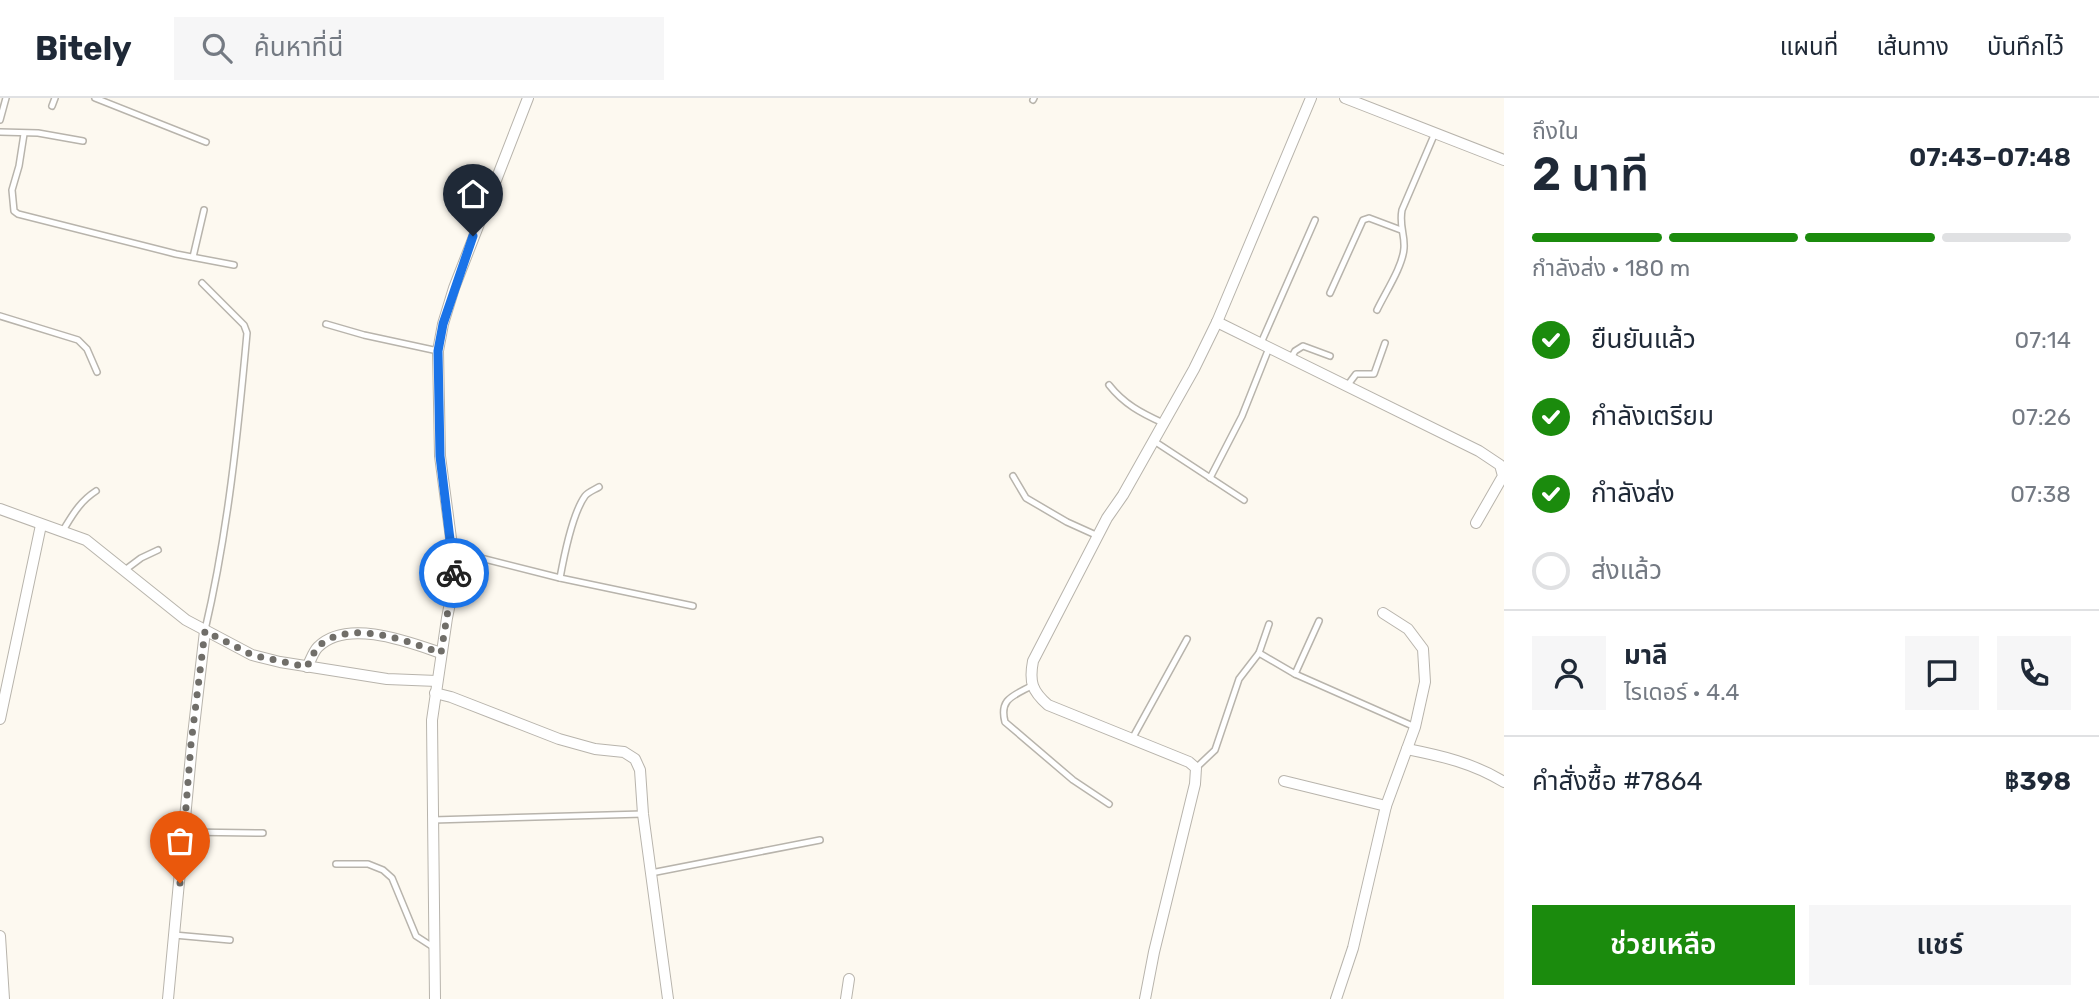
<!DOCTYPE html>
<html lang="th">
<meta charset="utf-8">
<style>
:root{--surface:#fff;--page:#f6f6f7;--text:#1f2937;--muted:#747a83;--line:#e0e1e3;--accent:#1b8b0d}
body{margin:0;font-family:Rubik,"Noto Sans Thai",sans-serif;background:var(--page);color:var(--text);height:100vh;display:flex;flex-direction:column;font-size:26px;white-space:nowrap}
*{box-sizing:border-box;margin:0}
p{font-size:23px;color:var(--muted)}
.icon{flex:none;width:38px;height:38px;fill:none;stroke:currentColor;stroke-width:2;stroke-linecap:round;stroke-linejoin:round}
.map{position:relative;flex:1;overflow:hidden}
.drawer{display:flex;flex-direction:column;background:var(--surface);width:595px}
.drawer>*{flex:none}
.pin{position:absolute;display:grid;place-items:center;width:60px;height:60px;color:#fff;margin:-72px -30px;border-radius:50% 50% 50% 0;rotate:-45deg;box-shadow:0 0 7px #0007}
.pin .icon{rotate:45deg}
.courier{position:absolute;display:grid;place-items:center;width:70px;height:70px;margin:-35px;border:5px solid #1a73e8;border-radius:50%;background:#fff;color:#222;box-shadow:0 2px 9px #0007}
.head em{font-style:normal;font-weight:600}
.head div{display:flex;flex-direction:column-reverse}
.head{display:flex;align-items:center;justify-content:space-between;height:119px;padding:0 28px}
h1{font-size:46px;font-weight:600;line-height:52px}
.bar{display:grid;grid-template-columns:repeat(4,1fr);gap:10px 7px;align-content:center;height:84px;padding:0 28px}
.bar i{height:9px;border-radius:5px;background:var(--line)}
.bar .selected{background:var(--accent)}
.bar p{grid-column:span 4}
.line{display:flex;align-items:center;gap:18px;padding:0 28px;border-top:2px solid var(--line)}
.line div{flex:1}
.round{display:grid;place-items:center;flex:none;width:74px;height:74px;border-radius:0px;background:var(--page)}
ol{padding:0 28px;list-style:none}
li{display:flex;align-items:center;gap:21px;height:77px}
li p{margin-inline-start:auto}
li .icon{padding:7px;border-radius:50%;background:var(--accent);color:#fff;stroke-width:4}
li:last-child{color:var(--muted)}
li i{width:38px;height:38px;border:4px solid var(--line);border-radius:50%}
.cta{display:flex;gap:14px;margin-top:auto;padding:14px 28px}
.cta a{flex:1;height:80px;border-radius:0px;background:var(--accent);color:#fff;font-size:28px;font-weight:600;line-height:80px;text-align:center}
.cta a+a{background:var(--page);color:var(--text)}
header{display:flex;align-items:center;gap:42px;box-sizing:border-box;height:98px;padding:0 35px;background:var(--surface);border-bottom:2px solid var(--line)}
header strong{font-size:33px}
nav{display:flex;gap:38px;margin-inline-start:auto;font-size:24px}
.search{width:490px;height:63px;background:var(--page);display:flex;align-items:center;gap:18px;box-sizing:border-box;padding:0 24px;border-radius:0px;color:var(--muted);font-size:26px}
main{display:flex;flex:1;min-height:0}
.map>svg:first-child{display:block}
</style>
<header>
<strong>Bitely</strong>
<div class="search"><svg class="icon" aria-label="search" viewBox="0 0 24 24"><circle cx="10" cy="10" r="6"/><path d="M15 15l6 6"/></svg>ค้นหาที่นี่</div>
<nav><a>แผนที่</a><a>เส้นทาง</a><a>บันทึกไว้</a></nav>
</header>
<main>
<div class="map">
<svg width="1504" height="901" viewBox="0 0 1504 901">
<rect width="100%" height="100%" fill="#fdf9f0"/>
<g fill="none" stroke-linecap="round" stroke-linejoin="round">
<g stroke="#b8b4ac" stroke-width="8">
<g id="service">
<polyline points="95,0 206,44"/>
<polyline points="1033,2 1034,0"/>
<polyline points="52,8 55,0"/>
<polyline points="0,22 6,0"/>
<polyline points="0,34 38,35 83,43"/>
<polyline points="24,36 19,68 12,92 14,113 18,116 176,156 234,167"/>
<polyline points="193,159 204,112"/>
<path d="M202,185L244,227L247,235C238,334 228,434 205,532"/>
<polyline points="1330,195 1363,122 1369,120 1401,132"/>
<path d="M1377,212C1385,195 1403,168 1404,150C1405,136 1399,128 1402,112L1435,35"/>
<polyline points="0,218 78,242 87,251 97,274"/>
<polyline points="326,226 364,237 438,253"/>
<polyline points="1261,245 1315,122"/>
<polyline points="1291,260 1295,253 1303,248 1330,258"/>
<path d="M1109,287C1124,306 1141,315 1163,325"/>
<polyline points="1347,288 1356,276 1374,276 1385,245"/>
<polyline points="1154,343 1244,402"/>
<polyline points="1013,378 1026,400 1067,424 1098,438"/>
<polyline points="1210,380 1242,318 1269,250"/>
<path d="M62,434C72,418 79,404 96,393"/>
<polyline points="453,453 560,480 693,508"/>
<polyline points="125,472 141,460 158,452"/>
<path d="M560,480C564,458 572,416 585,398C588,394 594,392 599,389"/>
<polyline points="1269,526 1259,555 1295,576 1415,629"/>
<polyline points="1295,576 1319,523"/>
<path d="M1031,588C1013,598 999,601 1005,624L1073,682L1109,706"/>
<polyline points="1132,641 1187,541"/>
<polyline points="1196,670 1215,652 1239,581 1259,555"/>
<polyline points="433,722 643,716"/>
<polyline points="185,734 263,735"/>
<polyline points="336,766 368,766 383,772 392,780 416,838 433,849"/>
<polyline points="651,775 820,742"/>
<polyline points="174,837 230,842"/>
</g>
</g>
<g stroke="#b8b4ac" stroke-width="12">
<g id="minor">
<polyline points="1345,0 1504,62"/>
<polyline points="1217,224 1479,353 1500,367 1503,378 1476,425"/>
<polyline points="0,411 86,442 186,522 252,557 280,564 387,581 437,583"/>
<path d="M307,569C311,562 313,554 318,549C347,520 409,544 441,555"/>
<polyline points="435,595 451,599 559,641 595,651 624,654 635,661 640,672 643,716 668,901"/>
<polyline points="0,621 41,427"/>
<path d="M1407,651C1442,658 1473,665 1504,684"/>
<polyline points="1284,683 1386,708"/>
<polyline points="0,838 4,901"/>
<polyline points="168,901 192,646 205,533"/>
<polyline points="435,901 432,622 447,520 454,485 454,463 440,358 438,253 443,226 454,190 528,0"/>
<polyline points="846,901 849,881"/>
<path d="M1145,901L1154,854L1195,686L1196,670L1189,664L1048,607C1032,593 1029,584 1033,563L1107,420L1123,397L1194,271L1217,224L1311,0"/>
<polyline points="1336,901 1353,850 1386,708 1415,629 1425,584 1423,551 1408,531 1383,515"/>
</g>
</g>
<use href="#service" stroke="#fff" stroke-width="5"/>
<use href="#minor" stroke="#fff" stroke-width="10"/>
</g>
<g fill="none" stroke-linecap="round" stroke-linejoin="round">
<path stroke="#706e69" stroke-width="7" stroke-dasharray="0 12.6" d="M180,785L191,646L205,533L252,557L307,569C312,558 316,548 327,542C360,524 409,544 441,555L454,475"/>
<polyline stroke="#1a73e8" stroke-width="9" points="454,475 440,358 438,253 443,226 473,138"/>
</g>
</svg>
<div class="pin" style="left:180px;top:785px;background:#ea580c"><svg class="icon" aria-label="bag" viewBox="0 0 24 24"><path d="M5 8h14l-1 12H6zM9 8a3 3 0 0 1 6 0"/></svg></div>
<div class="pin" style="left:473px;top:138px;background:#1f2937"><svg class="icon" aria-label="home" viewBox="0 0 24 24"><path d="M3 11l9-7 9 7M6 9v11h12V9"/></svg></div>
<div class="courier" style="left:454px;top:475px"><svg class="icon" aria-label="bike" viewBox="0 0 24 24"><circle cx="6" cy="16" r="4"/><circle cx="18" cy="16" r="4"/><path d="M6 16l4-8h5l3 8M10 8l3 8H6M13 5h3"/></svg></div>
</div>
<section class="drawer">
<div class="head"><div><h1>2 นาที</h1><p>ถึงใน</p></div><em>07:43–07:48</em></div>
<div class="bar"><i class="selected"></i><i class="selected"></i><i class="selected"></i><i></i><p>กำลังส่ง · 180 m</p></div>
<ol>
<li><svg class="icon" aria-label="check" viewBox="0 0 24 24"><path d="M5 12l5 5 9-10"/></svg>ยืนยันแล้ว<p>07:14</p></li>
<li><svg class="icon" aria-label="check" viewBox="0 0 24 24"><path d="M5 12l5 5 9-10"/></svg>กำลังเตรียม<p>07:26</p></li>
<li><svg class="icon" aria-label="check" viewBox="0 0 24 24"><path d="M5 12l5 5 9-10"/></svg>กำลังส่ง<p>07:38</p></li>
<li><i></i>ส่งแล้ว</li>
</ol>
<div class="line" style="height:126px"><a class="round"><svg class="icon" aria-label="person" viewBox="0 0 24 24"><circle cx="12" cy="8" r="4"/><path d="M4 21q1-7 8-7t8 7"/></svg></a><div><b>มาลี</b><p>ไรเดอร์ · 4.4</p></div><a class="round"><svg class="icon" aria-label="chat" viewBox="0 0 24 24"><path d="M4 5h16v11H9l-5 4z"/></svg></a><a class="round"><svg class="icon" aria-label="phone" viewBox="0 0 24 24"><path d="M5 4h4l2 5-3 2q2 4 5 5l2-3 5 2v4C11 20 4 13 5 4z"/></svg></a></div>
<div class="line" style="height:91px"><div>คำสั่งซื้อ #7864</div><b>฿398</b></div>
<div class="cta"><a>ช่วยเหลือ</a><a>แชร์</a></div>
</section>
</main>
